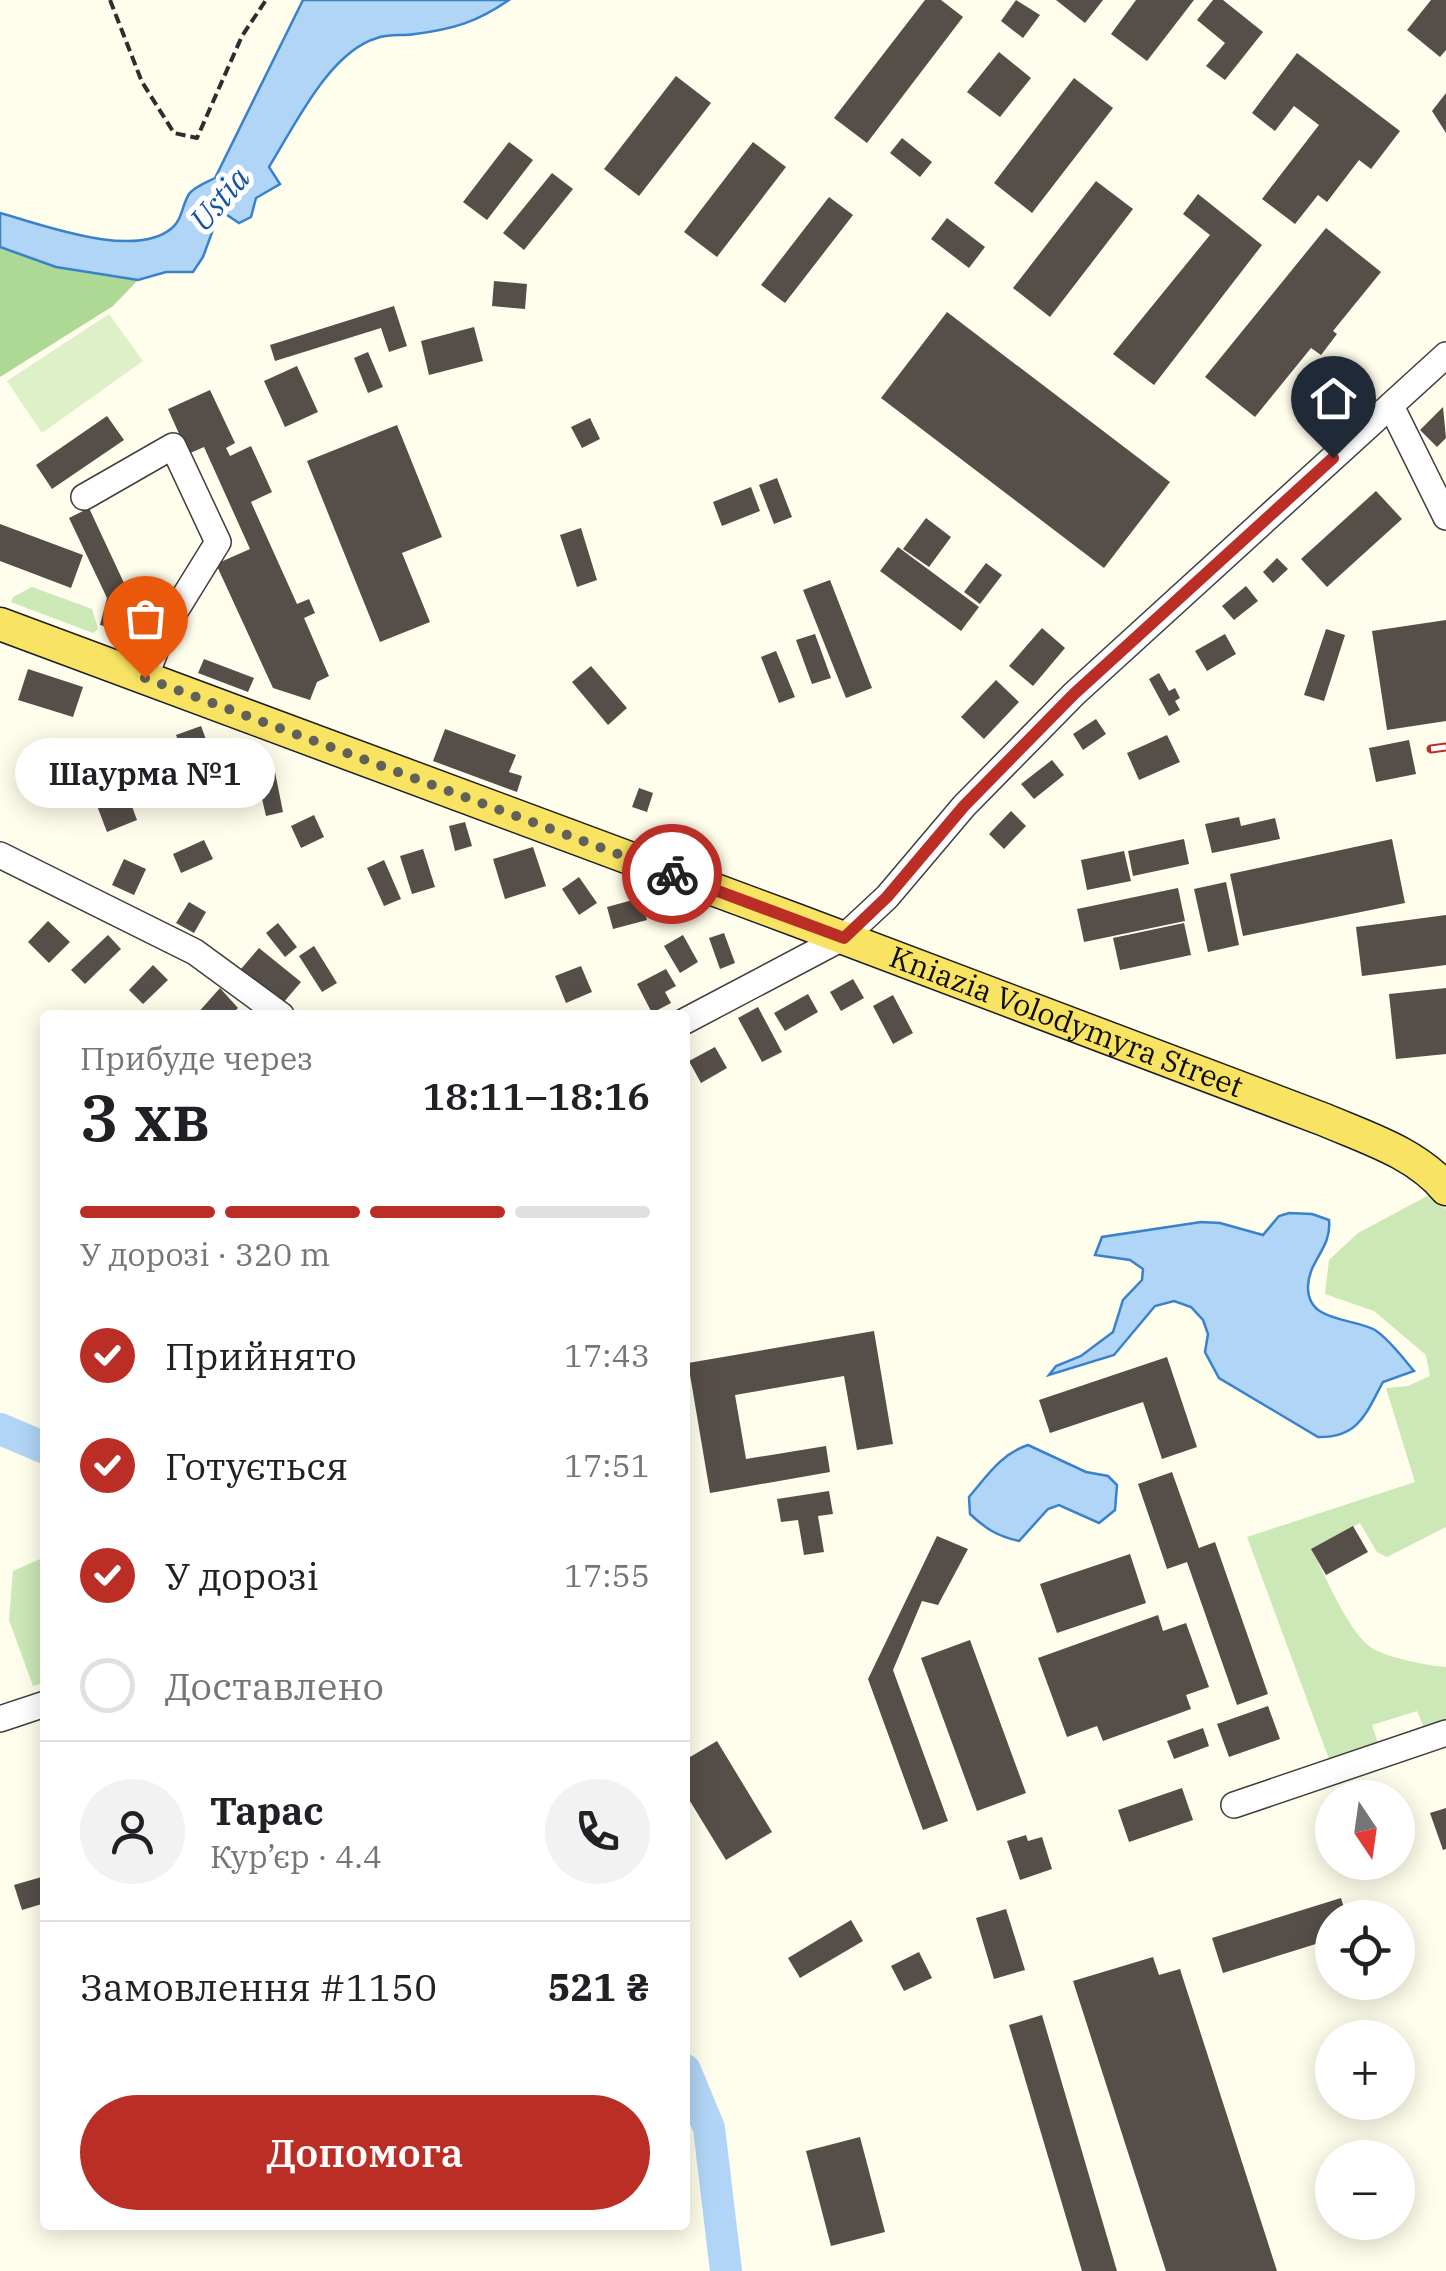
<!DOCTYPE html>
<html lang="uk">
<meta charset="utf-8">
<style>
:root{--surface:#fff;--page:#f2f2f2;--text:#202124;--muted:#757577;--line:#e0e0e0;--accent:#bb2e25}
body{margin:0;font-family:"IBM Plex Serif",serif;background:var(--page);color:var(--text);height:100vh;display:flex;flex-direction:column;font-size:38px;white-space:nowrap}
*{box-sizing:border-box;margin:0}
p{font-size:32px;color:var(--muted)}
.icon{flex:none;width:55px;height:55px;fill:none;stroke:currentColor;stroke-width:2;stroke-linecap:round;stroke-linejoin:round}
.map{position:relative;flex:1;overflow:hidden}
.details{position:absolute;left:40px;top:1010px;width:650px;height:1220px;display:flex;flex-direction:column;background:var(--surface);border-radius:10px;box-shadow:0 5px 25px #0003}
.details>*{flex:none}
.needle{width:65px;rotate:167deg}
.fabs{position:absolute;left:1315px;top:1780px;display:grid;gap:20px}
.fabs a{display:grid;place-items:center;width:100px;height:100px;border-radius:50%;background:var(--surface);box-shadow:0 5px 25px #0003;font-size:50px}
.pin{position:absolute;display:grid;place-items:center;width:85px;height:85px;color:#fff;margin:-102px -42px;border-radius:50% 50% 50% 0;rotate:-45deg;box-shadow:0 0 10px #0007}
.pin .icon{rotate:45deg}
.courier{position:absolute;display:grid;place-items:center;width:100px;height:100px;margin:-50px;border:8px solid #bb2e25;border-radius:50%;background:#fff;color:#222;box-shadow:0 2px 12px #0007}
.bubble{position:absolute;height:70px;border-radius:35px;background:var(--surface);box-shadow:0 5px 25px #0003;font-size:32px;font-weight:600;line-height:70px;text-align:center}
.head em{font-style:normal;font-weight:600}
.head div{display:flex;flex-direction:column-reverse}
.head{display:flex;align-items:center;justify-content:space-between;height:170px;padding:0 40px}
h1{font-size:65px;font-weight:600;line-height:75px}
.bar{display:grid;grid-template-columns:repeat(4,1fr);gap:15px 10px;align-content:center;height:120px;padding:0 40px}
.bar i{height:12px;border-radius:8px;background:var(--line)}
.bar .current{background:var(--accent)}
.bar p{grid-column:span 4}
.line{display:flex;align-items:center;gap:25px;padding:0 40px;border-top:2px solid var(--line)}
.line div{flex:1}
.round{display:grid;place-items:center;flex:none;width:105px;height:105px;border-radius:52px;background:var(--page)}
ol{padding:0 40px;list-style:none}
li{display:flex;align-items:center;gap:30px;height:110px}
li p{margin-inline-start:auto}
li .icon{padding:10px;border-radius:50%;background:var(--accent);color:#fff;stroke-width:4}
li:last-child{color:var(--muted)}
li i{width:55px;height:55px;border:5px solid var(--line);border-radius:50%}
.action{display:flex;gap:20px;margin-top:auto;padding:20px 40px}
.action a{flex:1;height:115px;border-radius:60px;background:var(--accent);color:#fff;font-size:40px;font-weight:600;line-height:115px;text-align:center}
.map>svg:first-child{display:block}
</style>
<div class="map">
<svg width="1446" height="2271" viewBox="0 0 1446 2271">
<rect width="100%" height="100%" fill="#fffdeb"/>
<g fill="#cbe8b6">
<polygon points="32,587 92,609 98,629 93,633 11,602 13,597"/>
<path d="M1433,1193L1446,1209V1527L1387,1557L1377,1552L1360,1523L1312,1550C1326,1577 1346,1627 1369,1646C1382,1657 1429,1666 1446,1667V1722L1424,1728L1417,1711L1372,1725L1378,1743L1329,1759L1247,1537L1415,1482L1386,1388L1408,1386L1430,1376L1426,1355L1374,1311L1325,1294L1329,1260L1358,1233Z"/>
<polygon points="45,1557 45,1683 33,1686 9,1620 13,1571"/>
</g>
<polygon fill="#add995" points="0,247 56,267 138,280 113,306 0,377"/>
<polygon fill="#def0c7" points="109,314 143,361 42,433 7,381"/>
<g fill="#b1d5f6" stroke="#3882cc" stroke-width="2.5">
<path d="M303,0H509C477,22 454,29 415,34C403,36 388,34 377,38C329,52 294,127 269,167L280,184L256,198L251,217L239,223L224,213L218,216L203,257L193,272H166L138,280L56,267L0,247V213C43,225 135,260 172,228C182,220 182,205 189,194C194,187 207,182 215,178Z"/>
<path d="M1289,1213L1312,1214L1329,1220C1332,1248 1309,1260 1308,1286C1307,1323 1351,1317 1375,1330C1390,1340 1402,1357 1414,1371L1383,1382C1366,1413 1359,1438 1318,1437L1219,1378L1205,1352L1208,1334L1203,1320L1191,1307L1174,1301L1155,1306L1114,1355L1049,1375L1056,1366L1081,1356L1113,1332L1123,1300L1142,1280L1143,1269L1130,1260L1095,1255L1102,1237L1201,1222L1220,1223L1263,1235L1279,1216Z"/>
<path d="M1028,1445L1086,1472L1108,1476L1117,1485L1115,1510L1099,1523L1059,1505L1048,1509L1019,1541C997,1536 986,1529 970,1514L969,1497C987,1476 1001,1454 1028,1445Z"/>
</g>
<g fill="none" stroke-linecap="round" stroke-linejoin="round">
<g stroke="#b1d5f6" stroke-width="32">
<polyline points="0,1429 45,1448"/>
<polyline points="685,2070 709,2128 726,2271"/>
</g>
</g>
<g fill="#554e49">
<polygon points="925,0 941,0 963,17 867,143 834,118"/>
<polygon points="1016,0 1040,15 1023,38 1001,21"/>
<polygon points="1056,0 1103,0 1085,23"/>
<polygon points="1136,0 1194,0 1147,61 1111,34"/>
<polygon points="1213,0 1223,0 1263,32 1225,80 1206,66 1225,43 1197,20"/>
<polygon points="1431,0 1446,0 1446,50 1440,57 1407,30"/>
<polygon points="999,52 1031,78 1000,117 967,92"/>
<polygon points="1297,53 1400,131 1371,169 1359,160 1327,202 1318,195 1295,224 1262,199 1319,125 1294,106 1275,131 1252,113"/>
<polygon points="676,76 711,103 639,196 604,169"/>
<polygon points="1074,78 1113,108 1032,213 994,183"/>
<polygon points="1446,93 1446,133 1432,111"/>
<polygon points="902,138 932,162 920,177 890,153"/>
<polygon points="509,142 533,160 487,220 463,202"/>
<polygon points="753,142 786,167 717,257 684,232"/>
<polygon points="552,173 573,189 524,250 503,233"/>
<polygon points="1096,181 1133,209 1050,317 1013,288"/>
<polygon points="1198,194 1262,245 1154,385 1113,354 1210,235 1183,214"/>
<polygon points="829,197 853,215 785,303 761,285"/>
<polygon points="947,218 985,247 969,268 931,239"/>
<polygon points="1326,228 1381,272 1333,331 1337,334 1321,355 1311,348 1255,417 1205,377"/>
<polygon points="494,281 527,284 525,309 492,306"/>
<polygon points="394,306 407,346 389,352 381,328 275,361 270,345"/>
<polygon points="947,312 1170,482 1104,568 881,398"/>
<polygon points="474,327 483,361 429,375 421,341"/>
<polygon points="368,352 383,387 368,393 354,358"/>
<polygon points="297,366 318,412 285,427 264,381"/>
<polygon points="210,390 235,443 226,448 230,456 251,446 272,492 251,502 297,604 309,599 315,613 304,618 329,676 317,682 310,700 273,688 216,564 250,549 204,447 188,454 168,409"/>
<polygon points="1443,407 1446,438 1437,447 1420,430"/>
<polygon points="107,416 124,440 52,489 36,465"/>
<polygon points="590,418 600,439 582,448 571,427"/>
<polygon points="397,425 442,537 402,553 430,622 380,642 307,461"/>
<polygon points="777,478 792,517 774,524 759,485"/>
<polygon points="751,487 760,511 722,526 713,502"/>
<polygon points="1376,491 1402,519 1327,587 1301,559"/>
<polygon points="89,508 131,598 124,602 118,629 100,625 107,598 69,518"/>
<polygon points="926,518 951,537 929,567 903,549"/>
<polygon points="0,524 83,555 71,588 0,561"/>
<polygon points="581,528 597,580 577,587 560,535"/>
<polygon points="898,547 979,607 961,631 880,571"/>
<polygon points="1277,558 1288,569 1273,583 1263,572"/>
<polygon points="986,563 1002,575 980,604 964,592"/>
<polygon points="830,580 872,688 846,698 803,590"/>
<polygon points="1246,586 1258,601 1234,620 1222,606"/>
<polygon points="1446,620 1446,721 1387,730 1372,631"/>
<polygon points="1042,628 1065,648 1033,686 1009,666"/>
<polygon points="1326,629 1345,635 1324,701 1304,695"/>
<polygon points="815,634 831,678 812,684 796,640"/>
<polygon points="1225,634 1236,654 1207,671 1195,651"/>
<polygon points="776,651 795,697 779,703 761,657"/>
<polygon points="204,659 254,678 248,692 198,673"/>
<polygon points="591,666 627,708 608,725 572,682"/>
<polygon points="28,669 83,687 73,717 18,700"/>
<polygon points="1159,673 1169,691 1175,688 1180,698 1175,701 1180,710 1169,716 1149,679"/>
<polygon points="996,680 1019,702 984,739 961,717"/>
<polygon points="1096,719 1106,734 1083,750 1073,734"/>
<polygon points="201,726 218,771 194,781 176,735"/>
<polygon points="445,729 516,755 509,772 522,776 517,792 433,761"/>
<polygon points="1167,735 1180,762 1139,780 1127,753"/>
<polygon points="1409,740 1416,774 1376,782 1369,748"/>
<polygon points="108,741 137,820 107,832 77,753"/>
<polygon points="1052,760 1064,775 1034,799 1021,784"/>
<polygon points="275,772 283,812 266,816 262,799 246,803 241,779"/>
<polygon points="639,788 653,793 647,812 632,807"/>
<polygon points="1011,811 1026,826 1004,849 989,834"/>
<polygon points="314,815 324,837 301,848 291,826"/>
<polygon points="1239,817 1241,826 1275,818 1280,839 1212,853 1205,824"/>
<polygon points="465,822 472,846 455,851 449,826"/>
<polygon points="1184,839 1189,864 1133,876 1128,851"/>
<polygon points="1392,839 1405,903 1243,936 1230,874"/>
<polygon points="204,840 213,859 181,873 173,854"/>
<polygon points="533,847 546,886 505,899 493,859"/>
<polygon points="423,849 435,887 412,894 400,856"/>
<polygon points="1124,851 1131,881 1087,890 1081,860"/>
<polygon points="124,859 146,869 134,895 112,885"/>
<polygon points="384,860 401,899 384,906 367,868"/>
<polygon points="579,877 597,903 579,915 562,889"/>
<polygon points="1226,882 1239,945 1208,952 1194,889"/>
<polygon points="1178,888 1185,921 1084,942 1077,909"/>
<polygon points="640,898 647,920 613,929 607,907"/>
<polygon points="189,902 206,912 194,933 176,923"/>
<polygon points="1446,915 1446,965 1362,976 1356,927"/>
<polygon points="48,921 70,942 49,963 28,942"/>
<polygon points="278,923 297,947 285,957 266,933"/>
<polygon points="1184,923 1191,955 1120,970 1113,938"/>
<polygon points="724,933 735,963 720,969 709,938"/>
<polygon points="108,935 121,949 85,984 71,970"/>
<polygon points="683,935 698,962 680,973 664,946"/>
<polygon points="314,946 337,983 322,992 299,956"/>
<polygon points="259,948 301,982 283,1003 241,969"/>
<polygon points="153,965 168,980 143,1004 129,990"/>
<polygon points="581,966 592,992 566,1003 555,976"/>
<polygon points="666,969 676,986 665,992 671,1003 652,1013 637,984"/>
<polygon points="853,979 864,998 841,1011 830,992"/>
<polygon points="220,988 238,1008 231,1015 196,1015"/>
<polygon points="1446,988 1446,1054 1396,1059 1389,994"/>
<polygon points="808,994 818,1012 785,1031 774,1013"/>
<polygon points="893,995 913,1033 893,1044 873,1006"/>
<polygon points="758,1007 782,1052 762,1062 738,1018"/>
<polygon points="715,1047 727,1068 701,1083 689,1061"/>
<polygon points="874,1331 893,1444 857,1450 844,1376 735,1395 746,1459 826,1446 830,1472 710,1493 688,1363"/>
<polygon points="1167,1357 1197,1447 1162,1459 1143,1402 1050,1433 1039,1400"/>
<polygon points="1172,1472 1199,1548 1215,1542 1268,1694 1237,1705 1187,1562 1167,1569 1138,1484"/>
<polygon points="829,1491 833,1514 818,1516 824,1552 804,1555 798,1520 781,1522 777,1499"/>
<polygon points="1353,1526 1368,1552 1326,1575 1311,1549"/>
<polygon points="937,1536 968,1549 938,1605 922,1601 893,1670 948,1821 923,1830 868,1679"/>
<polygon points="1130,1554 1146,1603 1057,1633 1040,1584"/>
<polygon points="1158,1615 1163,1631 1186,1623 1209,1687 1186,1695 1191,1709 1103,1741 1097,1726 1067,1737 1038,1658"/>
<polygon points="970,1640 1026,1793 977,1811 921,1658"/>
<polygon points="1268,1706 1280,1739 1229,1757 1217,1724"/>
<polygon points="1203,1728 1209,1746 1174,1759 1167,1741"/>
<polygon points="717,1741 772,1832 726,1860 685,1793 685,1760"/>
<polygon points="1182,1788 1193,1820 1129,1842 1118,1810"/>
<polygon points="1446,1808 1446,1849 1443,1850 1430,1813"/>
<polygon points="1026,1835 1028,1841 1042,1837 1052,1869 1020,1880 1007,1841"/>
<polygon points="45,1876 45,1903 22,1910 14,1885"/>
<polygon points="1341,1898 1347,1918 1332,1918 1332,1939 1223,1973 1212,1938"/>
<polygon points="1006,1909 1025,1970 994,1979 976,1918"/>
<polygon points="851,1920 863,1941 800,1978 788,1958"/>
<polygon points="919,1952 932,1978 904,1991 891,1966"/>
<polygon points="1153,1957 1159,1975 1180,1969 1277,2271 1166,2271 1073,1981"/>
<polygon points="1042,2015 1117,2271 1082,2271 1009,2025"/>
<polygon points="860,2137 885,2232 831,2246 806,2151"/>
</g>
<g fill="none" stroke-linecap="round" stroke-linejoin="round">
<g stroke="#3f3f3f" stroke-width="28">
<g id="minor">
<polyline points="1391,406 1446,517"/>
<polyline points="84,497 173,446 218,542 163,631 145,678"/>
<polyline points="0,855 195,952 281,1015"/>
<polyline points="685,1021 844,937 887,897 964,806 1074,694 1446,355"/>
<polyline points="0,1719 45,1704"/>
<polyline points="1234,1805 1446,1733"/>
</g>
</g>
<g stroke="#1d1d1d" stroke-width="35">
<g id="major">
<path id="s1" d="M0,624L796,920L1325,1120C1367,1138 1416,1153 1446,1189"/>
</g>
</g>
<polyline stroke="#2e2e2e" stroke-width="4" stroke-dasharray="10 5" stroke-linecap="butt" points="110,0 142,82 174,133 197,138 242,36 266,0"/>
<use href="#minor" stroke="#fff" stroke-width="25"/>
<use href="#major" stroke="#f8e362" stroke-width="32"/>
<g stroke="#bb2e25" stroke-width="9">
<polyline id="rail" points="1431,749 1446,747"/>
</g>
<use href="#rail" stroke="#fff" stroke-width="5" stroke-dasharray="15" stroke-linecap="butt"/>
</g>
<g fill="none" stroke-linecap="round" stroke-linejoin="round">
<polyline stroke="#61605a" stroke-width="10" stroke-dasharray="0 18" points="145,678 672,874"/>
<polyline stroke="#bb2e25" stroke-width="12" points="672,874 844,938 887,897 964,806 1074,694 1333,458"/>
</g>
<g text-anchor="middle" stroke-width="10" stroke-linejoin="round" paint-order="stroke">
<g font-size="30" fill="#0c0c0c" stroke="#fff">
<text dy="10" stroke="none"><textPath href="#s1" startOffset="1138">Kniazia Volodymyra Street</textPath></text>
</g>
<g font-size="32" font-style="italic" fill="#17549c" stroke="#fff">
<text transform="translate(220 199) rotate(-49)" y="11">Ustia</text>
</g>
</g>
</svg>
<div class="fabs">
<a><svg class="needle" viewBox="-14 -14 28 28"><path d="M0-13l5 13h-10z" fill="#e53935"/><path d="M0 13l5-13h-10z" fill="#757577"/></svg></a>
<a><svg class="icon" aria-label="locate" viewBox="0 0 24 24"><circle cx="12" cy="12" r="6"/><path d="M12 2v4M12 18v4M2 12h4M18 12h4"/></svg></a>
<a>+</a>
<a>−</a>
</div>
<div class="pin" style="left:145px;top:678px;background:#ea580c"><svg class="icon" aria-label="bag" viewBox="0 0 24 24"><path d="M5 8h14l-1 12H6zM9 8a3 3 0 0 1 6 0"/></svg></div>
<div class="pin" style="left:1333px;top:458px;background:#1f2937"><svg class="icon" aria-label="home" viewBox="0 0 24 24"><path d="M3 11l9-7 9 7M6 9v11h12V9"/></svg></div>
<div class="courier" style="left:672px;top:874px"><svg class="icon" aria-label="bike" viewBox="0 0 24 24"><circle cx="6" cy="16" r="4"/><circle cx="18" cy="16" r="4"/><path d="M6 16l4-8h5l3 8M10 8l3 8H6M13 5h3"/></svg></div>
<div class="bubble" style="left:15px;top:738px;width:260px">Шаурма №1</div>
<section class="details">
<div class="head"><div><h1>3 хв</h1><p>Прибуде через</p></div><em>18:11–18:16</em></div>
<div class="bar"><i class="current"></i><i class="current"></i><i class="current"></i><i></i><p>У дорозі · 320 m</p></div>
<ol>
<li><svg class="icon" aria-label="check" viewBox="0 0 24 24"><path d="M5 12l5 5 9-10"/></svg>Прийнято<p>17:43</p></li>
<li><svg class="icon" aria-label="check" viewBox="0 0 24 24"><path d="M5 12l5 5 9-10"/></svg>Готується<p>17:51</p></li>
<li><svg class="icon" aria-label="check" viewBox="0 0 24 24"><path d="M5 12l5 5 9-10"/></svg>У дорозі<p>17:55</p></li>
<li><i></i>Доставлено</li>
</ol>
<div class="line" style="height:180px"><a class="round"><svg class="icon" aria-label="person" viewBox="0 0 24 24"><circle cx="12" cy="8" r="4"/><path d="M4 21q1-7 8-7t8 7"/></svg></a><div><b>Тарас</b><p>Кур’єр · 4.4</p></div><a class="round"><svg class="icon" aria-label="phone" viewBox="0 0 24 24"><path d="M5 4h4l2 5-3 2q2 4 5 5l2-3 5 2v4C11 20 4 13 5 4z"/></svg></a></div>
<div class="line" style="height:130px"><div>Замовлення #1150</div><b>521 ₴</b></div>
<div class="action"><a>Допомога</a></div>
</section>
</div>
